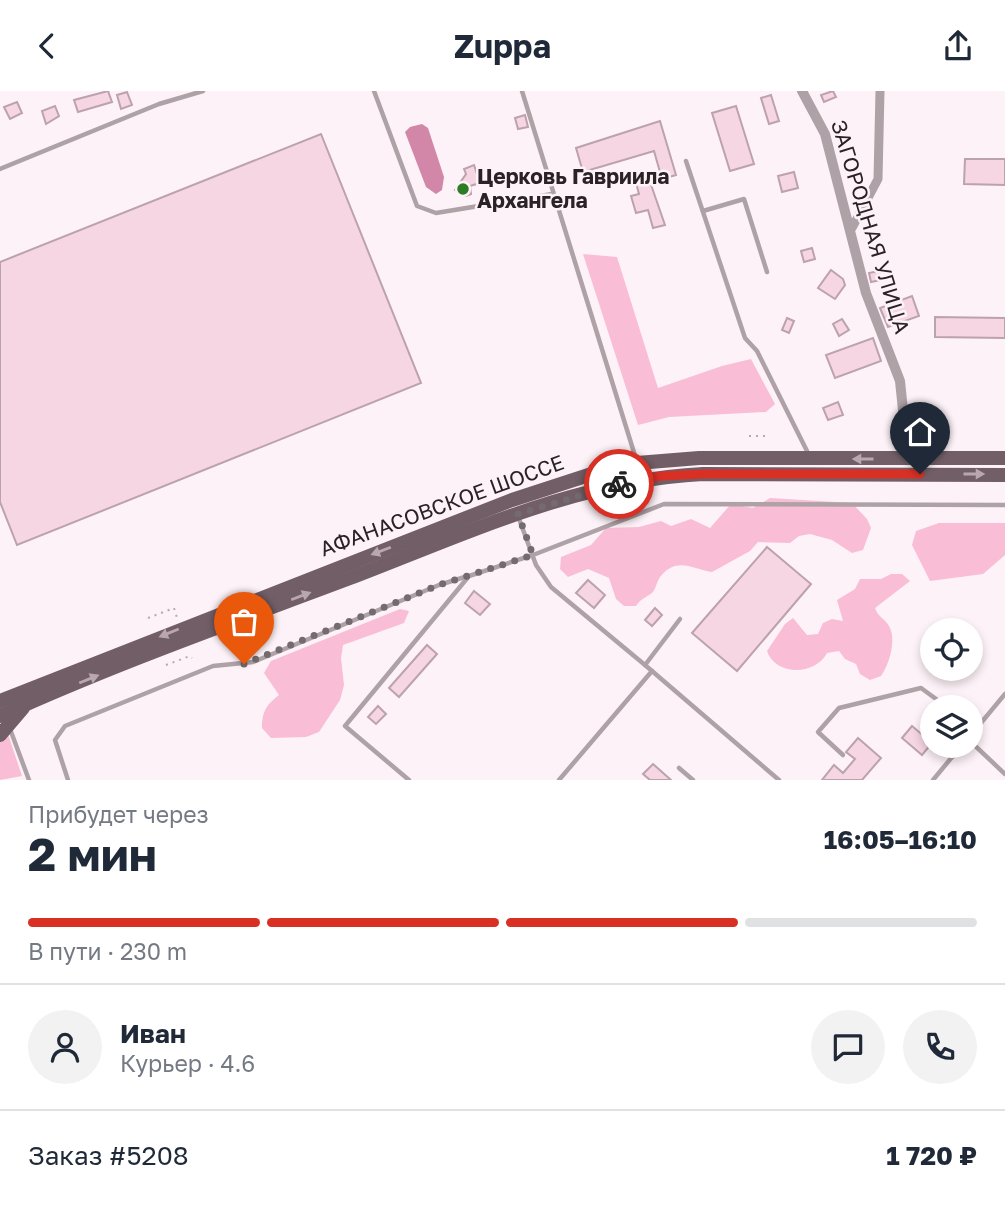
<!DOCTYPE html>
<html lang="ru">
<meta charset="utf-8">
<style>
:root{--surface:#fff;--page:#f2f2f3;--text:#1f2937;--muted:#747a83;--line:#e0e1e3;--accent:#d93025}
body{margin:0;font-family:"Golos Text",sans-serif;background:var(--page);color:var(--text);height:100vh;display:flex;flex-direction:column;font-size:26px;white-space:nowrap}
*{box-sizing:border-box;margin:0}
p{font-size:23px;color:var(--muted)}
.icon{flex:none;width:38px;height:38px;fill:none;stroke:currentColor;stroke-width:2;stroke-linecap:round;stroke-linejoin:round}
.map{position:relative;height:689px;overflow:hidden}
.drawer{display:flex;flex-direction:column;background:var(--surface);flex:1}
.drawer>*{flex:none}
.tools{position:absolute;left:920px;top:527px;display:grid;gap:14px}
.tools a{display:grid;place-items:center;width:63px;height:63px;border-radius:50%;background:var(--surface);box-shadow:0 4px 10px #0003;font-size:35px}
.pin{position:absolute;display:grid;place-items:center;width:60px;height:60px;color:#fff;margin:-72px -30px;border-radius:50% 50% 50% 0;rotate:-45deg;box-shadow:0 0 7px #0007}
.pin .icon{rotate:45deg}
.courier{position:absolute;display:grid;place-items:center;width:70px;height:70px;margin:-35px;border:5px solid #d93025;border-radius:50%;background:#fff;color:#222;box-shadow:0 2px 9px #0007}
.headline em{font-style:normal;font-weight:700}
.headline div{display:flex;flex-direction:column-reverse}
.headline{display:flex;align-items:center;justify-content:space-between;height:119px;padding:0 28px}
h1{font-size:46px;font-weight:700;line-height:52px}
.bar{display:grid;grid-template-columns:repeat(4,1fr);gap:10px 7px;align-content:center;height:84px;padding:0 28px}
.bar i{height:9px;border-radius:5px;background:var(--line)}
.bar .current{background:var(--accent)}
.bar p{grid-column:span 4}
.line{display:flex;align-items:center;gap:18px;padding:0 28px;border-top:2px solid var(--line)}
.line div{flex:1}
.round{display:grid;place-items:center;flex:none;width:74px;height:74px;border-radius:37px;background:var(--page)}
header{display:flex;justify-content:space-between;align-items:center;height:91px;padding:0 28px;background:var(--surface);font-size:32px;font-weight:700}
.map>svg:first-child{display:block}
</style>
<header><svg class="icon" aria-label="back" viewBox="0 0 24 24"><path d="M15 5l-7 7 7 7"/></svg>Zuppa<svg class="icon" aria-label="share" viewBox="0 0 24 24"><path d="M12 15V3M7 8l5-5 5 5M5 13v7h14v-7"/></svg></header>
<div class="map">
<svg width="1005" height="689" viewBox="0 0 1005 689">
<rect width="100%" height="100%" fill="#fdf2f7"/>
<g fill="#fabdd6">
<polygon points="583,163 617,166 658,297 722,275 751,268 775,313 766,321 669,326 638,334"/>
<path d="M770,407L852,412L867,428L871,437L863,459L852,462L832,449L810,443L799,445L790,452L758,451L750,460L712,481C692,478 677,465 660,486C657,490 656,497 653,501C646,507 641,507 636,515H624L616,508L609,487L588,478L568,486L560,478L561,466L591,454L606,437L639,436L661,430L671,435L691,428L710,437L731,413L753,417Z"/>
<polygon points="939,432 1005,432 1005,464 983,483 930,490 912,454 916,440"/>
<path d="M891,483H902L910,490L875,517C878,526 885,528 889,535C897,549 889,574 881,585L870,589L860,583L856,573L845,568L839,560L827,562C815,585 775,585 767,560L785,533L793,527L807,544L818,543L823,532L832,528L843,530L837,509L855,498L860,488H881Z"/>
<path d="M400,518L409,520L404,532L343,554L341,567L344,594L340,609L319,641L306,646L271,647L262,637C262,621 266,614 279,604L264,582L271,570Z"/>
<polygon points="7,640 22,685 0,689 0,651"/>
</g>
<polygon fill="#d287a8" points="422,33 428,37 444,86 442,99 436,103 426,96 405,41 410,36"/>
<g fill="#f7d6e3" stroke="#bca2ac" stroke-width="2">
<polygon points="108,0 112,11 78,21 74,9"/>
<polygon points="833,0 836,6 824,11 821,4"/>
<polygon points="127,1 132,14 121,18 117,4"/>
<polygon points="771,4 779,30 769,33 761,7"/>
<polygon points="17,11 22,22 10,28 4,16"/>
<polygon points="55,15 59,25 46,33 42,20"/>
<polygon points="736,15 754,73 730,80 712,22"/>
<polygon points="525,24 528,36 518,38 515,27"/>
<polygon points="660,30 676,84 662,88 654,60 583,81 576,57"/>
<polygon points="321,43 421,292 17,454 0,411 0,171"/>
<polygon points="965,68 1005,68 1005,94 964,93"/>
<polygon points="474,74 480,92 470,95 471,103 466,105 455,99 466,83 464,78"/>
<polygon points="794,81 798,97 782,101 778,85"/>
<polygon points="649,88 665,134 653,137 648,119 636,122 631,105 639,103 636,92"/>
<polygon points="812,157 815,168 804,171 801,160"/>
<polygon points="831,179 843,188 845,194 835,208 818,197"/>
<polygon points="879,180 881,189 871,191 869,182"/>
<polygon points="912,205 919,225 888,236 880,217"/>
<polygon points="935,226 1005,227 1005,247 935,246"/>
<polygon points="787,227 794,230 789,242 782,239"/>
<polygon points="842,228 849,239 839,245 833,233"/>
<polygon points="873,247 881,270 835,287 826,264"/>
<polygon points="838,311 843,324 828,329 823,317"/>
<polygon points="767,456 811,493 737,580 692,542"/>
<polygon points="588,489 605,504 594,517 576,502"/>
<polygon points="474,500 490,513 480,524 465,512"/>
<polygon points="655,517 662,524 652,535 645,529"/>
<polygon points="427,554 437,563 399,606 389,597"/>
<polygon points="378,615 386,623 376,633 368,626"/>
<polygon points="912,635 932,652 922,664 902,647"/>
<polygon points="858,647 881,667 862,689 822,689 834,674 843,682 855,668 846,661"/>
<polygon points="653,673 671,689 650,689 643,683"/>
</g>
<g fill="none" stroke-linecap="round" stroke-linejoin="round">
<g stroke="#b4aaaf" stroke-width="2" stroke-dasharray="2 5" stroke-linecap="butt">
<polyline points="749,345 769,345"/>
<polyline points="148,527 174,517 177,527"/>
<polyline points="166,574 190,565 192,567"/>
</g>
<g stroke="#aea2a7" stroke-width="4.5">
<polyline points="374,0 417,115 436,122 552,103"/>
<polyline points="522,0 636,368"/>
<polyline points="686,70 745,247 757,260 809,364"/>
<polyline points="0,78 159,13 203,0"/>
<polyline points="703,120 744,108 767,181"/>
<polyline points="518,425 536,474 551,496 645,574 680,528"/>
<polyline points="645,574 779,689"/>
<polyline points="10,638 29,689"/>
<polyline points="971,644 1005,603"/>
<polyline points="971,651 1005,683"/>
<polyline points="843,664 818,641 839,617 921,597 947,616"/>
<polyline points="679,677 693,689"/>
<polyline points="68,689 55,649 65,635 213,575 253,571 439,494 468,485"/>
<polyline points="409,689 345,635 469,485 533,464 664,413 1005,414"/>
<polyline points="559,689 652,580"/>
<polyline points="933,689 962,654"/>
</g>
<polyline stroke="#aea2a7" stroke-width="9" points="852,137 878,88 880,0"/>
<polyline stroke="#aea2a7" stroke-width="10" points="802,0 825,43 866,202 900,290 908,368"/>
<g stroke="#725e66" stroke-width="14">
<polyline points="0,610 512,409 604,379 637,372 699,367 1005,367"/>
<path d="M0,625C114,573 233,531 350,487C465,443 579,389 703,383L1005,384"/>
<polyline points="0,644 23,617"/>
</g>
</g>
<defs><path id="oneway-solid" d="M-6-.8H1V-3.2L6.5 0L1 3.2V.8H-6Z" transform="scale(1.75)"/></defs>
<g fill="#b8a8ae">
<use href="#oneway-solid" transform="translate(863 368) rotate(180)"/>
<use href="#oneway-solid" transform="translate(974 383)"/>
<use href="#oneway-solid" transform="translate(381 460) rotate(159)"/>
<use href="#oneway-solid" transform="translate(301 505) rotate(-21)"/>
<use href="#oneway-solid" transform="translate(169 542) rotate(158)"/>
<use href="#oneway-solid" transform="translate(89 588) rotate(-22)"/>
</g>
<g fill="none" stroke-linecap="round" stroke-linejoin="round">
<polyline stroke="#746b6f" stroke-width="7" stroke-dasharray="0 12.6" points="244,573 439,494 533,464 518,423 619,393"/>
<polyline stroke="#d93025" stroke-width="9" points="619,393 661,385 704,383 920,383"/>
</g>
<circle fill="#2c7b25" stroke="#fdf2f7" stroke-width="2.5" cx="463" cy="98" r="7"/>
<g text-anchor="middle" stroke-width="5" stroke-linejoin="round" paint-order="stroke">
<g font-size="21" font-weight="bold" fill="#2b2226" stroke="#fdf2f7" text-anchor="start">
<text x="477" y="93">Церковь Гавриила<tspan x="477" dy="24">Архангела</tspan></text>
</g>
<g font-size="21" fill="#2b2226" stroke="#fdf2f7">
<text transform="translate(870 136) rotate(73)" y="7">ЗАГОРОДНАЯ УЛИЦА</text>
<text transform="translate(442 415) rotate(-20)" y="7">АФАНАСОВСКОЕ ШОССЕ</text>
</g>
</g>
</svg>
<div class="tools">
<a><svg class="icon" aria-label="locate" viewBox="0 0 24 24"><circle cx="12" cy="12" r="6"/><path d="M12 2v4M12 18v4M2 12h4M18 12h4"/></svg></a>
<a><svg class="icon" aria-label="layers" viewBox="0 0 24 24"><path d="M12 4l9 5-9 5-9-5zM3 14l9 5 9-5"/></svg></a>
</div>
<div class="pin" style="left:244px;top:573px;background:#ea580c"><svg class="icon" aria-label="bag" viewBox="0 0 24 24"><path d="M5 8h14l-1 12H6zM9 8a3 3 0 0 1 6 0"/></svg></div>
<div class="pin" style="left:920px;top:383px;background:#1f2937"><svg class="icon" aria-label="home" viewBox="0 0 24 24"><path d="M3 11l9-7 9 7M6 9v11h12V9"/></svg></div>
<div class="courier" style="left:619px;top:393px"><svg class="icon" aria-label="bike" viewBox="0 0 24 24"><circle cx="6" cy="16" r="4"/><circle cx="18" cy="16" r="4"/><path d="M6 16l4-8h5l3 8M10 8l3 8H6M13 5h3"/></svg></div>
</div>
<section class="drawer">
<div class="headline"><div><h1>2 мин</h1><p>Прибудет через</p></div><em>16:05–16:10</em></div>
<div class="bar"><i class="current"></i><i class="current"></i><i class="current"></i><i></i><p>В пути · 230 m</p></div>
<div class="line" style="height:126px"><a class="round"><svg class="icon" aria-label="person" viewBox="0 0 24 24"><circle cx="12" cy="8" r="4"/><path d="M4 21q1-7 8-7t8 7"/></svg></a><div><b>Иван</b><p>Курьер · 4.6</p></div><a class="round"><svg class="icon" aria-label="chat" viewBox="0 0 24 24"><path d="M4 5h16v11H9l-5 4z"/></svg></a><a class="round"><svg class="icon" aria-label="phone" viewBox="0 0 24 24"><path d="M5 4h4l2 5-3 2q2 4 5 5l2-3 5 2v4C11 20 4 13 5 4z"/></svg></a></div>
<div class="line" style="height:91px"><div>Заказ #5208</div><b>1 720 ₽</b></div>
</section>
